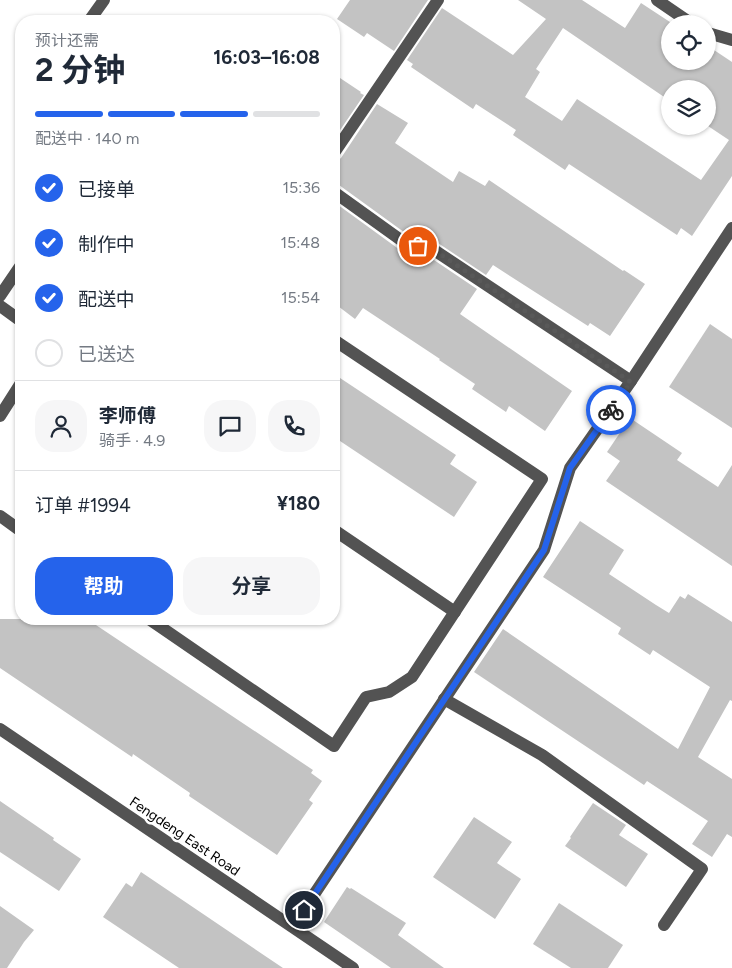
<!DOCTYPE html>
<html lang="zh">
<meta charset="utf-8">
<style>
:root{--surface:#fff;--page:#f6f6f7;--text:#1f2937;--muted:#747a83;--line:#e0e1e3;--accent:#2563eb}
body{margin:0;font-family:Figtree,"Noto Sans SC",sans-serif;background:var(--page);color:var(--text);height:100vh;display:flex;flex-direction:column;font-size:19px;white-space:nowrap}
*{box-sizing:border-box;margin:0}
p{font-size:16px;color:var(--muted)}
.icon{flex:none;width:28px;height:28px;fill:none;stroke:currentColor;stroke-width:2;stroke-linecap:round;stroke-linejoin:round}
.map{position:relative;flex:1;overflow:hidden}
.side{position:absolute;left:15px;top:15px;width:325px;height:610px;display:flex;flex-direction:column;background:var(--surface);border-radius:20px;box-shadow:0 1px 4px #0004}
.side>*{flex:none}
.buttons{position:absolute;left:661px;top:15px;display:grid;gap:10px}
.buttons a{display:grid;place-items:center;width:55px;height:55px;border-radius:50%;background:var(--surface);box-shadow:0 1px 4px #0004;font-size:25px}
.pin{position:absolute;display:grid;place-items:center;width:42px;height:42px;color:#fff;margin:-21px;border:2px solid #fff;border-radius:50%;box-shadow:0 1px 5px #0007}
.courier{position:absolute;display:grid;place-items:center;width:50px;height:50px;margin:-25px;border:4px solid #2563eb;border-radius:50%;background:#fff;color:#222;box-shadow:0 1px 6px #0007}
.head em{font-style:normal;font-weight:700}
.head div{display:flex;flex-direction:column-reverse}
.head{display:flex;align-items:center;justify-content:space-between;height:85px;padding:0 20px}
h1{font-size:32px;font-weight:700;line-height:38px}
.bar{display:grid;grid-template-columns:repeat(4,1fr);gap:8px 5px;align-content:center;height:60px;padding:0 20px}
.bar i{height:6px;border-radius:4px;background:var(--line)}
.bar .active{background:var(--accent)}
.bar p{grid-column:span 4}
.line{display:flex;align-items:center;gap:12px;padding:0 20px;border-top:1px solid var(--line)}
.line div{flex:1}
.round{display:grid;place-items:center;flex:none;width:52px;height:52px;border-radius:20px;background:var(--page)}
ol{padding:0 20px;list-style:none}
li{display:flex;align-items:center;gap:15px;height:55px}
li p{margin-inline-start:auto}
li .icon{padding:5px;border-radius:50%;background:var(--accent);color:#fff;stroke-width:4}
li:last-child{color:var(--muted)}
li i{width:28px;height:28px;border:2px solid var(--line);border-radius:50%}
.button{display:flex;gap:10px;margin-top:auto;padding:10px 20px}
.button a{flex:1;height:58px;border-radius:20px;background:var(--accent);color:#fff;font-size:20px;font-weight:700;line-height:58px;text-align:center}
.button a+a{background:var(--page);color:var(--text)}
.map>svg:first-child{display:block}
</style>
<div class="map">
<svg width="732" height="968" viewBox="0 0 732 968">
<rect width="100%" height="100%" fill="#fff"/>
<g fill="#c3c3c3" fill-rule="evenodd">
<polygon points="350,0 428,0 394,51 367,33 364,37 337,19"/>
<path d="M518,0H582L625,28L641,3L673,24H670V61H708V46L732,62V176L692,236L681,228L677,235L569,164L565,170L513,135L516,130L476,104L473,109L411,67L413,64L407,60L442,8L513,55L546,19ZM563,28L670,101V89H708V126L729,140L701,180L577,99L562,121L525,97L540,72L536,69Z"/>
<polygon points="334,74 361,92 360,93 364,95 334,139"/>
<polygon points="377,104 408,123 395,143 453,182 459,171 485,186 489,180 623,271 624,270 645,284 610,336 590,323 588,326 493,265 486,275 435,241 408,235 339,185 334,184 334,161 338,160 341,158"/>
<polygon points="334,202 400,250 428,256 477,289 460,314 572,391 545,431 509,406 506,412 472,389 475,384 439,360 440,359 363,308 355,319 334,303"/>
<polygon points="710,324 732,339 732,428 669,387"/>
<polygon points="334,374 456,455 450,464 477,482 454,517 334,437"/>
<polygon points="630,418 682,453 677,460 718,487 732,465 732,566 606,481 620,461 607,452"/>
<polygon points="580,521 624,550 609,574 656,605 669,613 680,596 685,599 688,594 732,622 732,701 730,700 698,757 732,779 732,837 727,834 712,857 692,844 708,821 647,781 644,785 474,672 503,629 678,749 710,687 653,650 650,655 618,634 621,628 543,577"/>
<polygon points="0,619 87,619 313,770 311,773 322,781 309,800 313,803 277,855 189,796 190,793 133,754 132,757 0,668"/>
<polygon points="0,801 54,838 53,840 81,859 59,891 0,852"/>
<polygon points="593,803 626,825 619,835 648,854 626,887 565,846 571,838 570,837"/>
<polygon points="474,817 512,842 497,863 521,879 495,919 433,877"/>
<polygon points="141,872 283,968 179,968 103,917 126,883 132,887"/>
<polygon points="347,887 350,889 351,888 406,923 398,935 444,968 391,968 324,922"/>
<polygon points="559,903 623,945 608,968 571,968 533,944"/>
<polygon points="0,906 34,930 24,942 7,968 0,968"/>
</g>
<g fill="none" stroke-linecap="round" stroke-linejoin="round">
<g stroke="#535353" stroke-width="12">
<polyline points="657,0 692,24"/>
<polyline points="89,21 104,0"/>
<polyline points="708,33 732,40"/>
<polyline points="334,153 438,0"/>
<polyline points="334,192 405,243 431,248 631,381"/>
<polyline points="0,296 21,265"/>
<polyline points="0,306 21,321"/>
<polyline points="0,416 21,383"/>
<polyline points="0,516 21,531"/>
<polyline points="334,530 455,612"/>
<polyline points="149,619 334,746 366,697 389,692 412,677 542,479 334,340"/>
<polyline points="444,699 542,755 702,869 664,925"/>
<polyline points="0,729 353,968"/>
<polyline points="293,926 544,550 570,468 631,381 732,228"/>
</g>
</g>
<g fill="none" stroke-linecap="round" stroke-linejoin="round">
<polyline stroke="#595959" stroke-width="5" stroke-dasharray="0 9" points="418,246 431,248 631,382 611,410"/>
<polyline stroke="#2563eb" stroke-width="6" points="304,910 544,550 570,468 611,410"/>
</g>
<g text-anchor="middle" stroke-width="5" stroke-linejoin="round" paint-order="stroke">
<g font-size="14" fill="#000" stroke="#fff">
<text transform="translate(185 836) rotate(34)" y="5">Fengdeng East Road</text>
</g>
</g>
</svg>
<div class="buttons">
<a><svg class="icon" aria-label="locate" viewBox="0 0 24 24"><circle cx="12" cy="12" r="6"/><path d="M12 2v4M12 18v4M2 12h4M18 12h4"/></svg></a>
<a><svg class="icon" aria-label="layers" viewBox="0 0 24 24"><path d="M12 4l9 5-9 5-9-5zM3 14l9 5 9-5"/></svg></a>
</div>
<div class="pin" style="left:418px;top:246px;background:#ea580c"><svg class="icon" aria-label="bag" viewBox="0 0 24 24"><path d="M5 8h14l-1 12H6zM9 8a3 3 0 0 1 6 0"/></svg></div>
<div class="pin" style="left:304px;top:910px;background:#1f2937"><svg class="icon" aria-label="home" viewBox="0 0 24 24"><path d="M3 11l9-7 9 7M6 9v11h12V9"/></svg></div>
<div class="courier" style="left:611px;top:410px"><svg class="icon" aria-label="bike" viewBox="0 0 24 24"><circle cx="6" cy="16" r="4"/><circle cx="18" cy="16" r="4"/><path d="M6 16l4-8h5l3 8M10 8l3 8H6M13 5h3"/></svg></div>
<section class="side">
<div class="head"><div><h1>2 分钟</h1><p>预计还需</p></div><em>16:03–16:08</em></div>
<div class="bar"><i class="active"></i><i class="active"></i><i class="active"></i><i></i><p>配送中 · 140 m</p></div>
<ol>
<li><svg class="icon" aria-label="check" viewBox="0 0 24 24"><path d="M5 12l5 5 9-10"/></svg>已接单<p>15:36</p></li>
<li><svg class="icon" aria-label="check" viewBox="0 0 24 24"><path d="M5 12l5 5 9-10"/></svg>制作中<p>15:48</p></li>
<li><svg class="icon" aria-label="check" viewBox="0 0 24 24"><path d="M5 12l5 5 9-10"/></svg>配送中<p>15:54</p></li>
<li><i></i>已送达</li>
</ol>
<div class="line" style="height:90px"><a class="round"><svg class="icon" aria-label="person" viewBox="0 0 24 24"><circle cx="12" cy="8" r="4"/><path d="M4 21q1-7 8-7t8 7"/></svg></a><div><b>李师傅</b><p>骑手 · 4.9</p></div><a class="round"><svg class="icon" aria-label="chat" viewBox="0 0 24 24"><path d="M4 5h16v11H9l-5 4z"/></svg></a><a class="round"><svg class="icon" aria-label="phone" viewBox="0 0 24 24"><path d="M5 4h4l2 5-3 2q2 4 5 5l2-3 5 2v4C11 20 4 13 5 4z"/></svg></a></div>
<div class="line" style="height:65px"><div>订单 #1994</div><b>¥180</b></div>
<div class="button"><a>帮助</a><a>分享</a></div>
</section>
</div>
